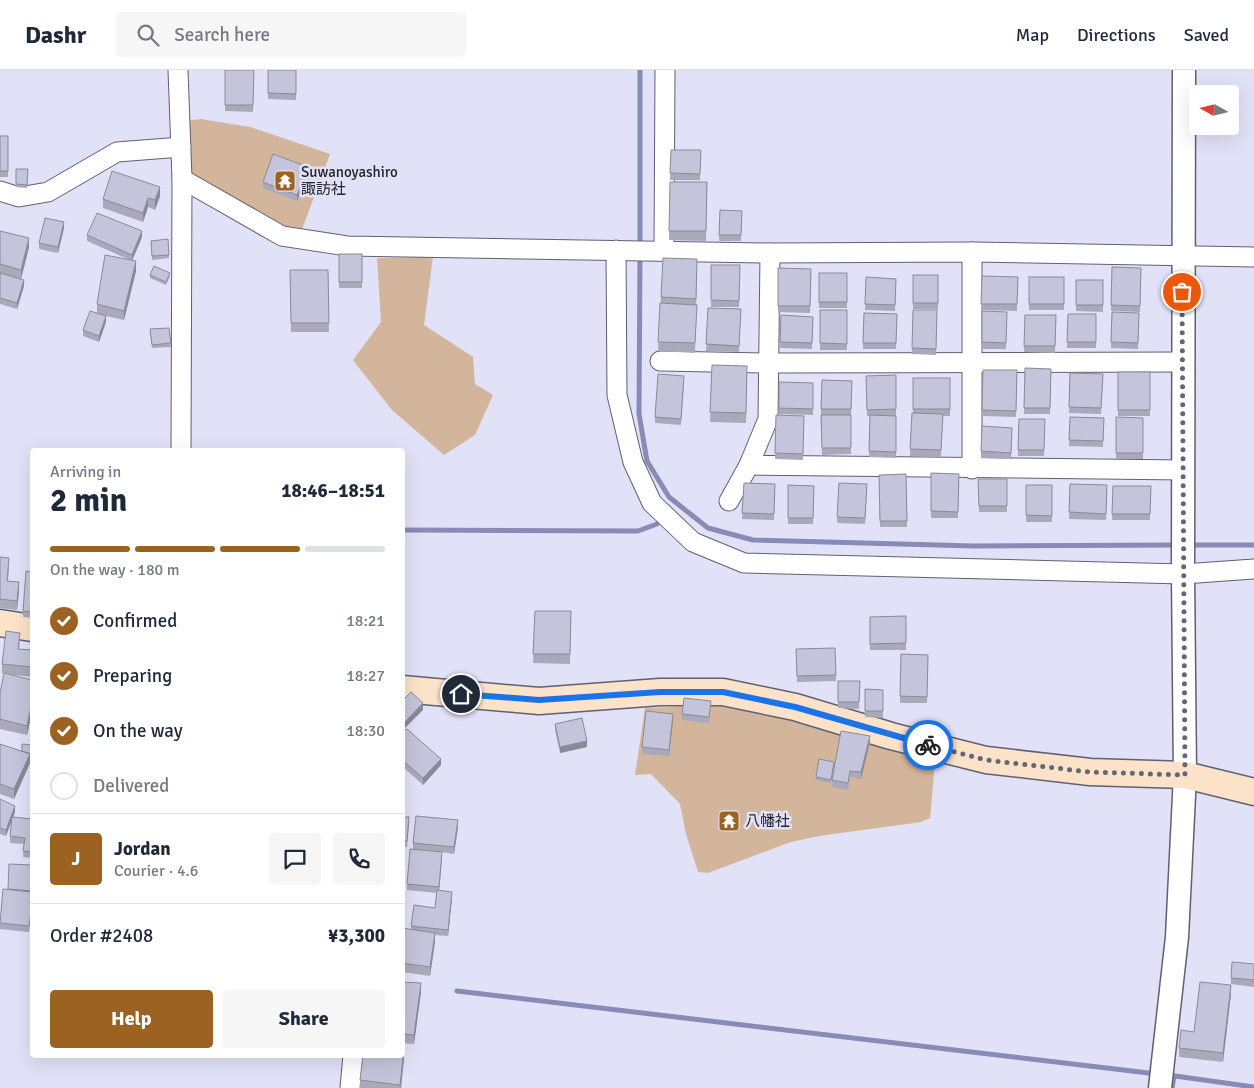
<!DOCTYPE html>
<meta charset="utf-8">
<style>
:root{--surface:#fff;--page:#f6f6f7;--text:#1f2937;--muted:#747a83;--line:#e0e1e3;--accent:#9c6222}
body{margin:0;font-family:Signika,"Noto Sans JP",sans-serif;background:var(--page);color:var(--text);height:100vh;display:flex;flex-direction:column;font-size:19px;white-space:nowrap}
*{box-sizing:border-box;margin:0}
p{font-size:16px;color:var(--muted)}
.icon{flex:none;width:28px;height:28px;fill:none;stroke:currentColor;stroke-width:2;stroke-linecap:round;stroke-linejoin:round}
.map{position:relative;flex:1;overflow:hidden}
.side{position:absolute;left:30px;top:378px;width:375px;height:610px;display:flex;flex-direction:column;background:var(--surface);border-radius:5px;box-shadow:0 5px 20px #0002}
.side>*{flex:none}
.needle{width:32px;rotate:278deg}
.tools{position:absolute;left:1189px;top:15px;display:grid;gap:10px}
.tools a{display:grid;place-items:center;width:50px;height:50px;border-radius:5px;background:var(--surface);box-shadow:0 5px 20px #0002;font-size:25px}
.pin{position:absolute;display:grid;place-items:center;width:42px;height:42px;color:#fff;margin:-21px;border:2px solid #fff;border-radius:50%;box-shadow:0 1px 5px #0007}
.courier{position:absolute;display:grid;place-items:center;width:50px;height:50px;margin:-25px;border:4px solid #1a73e8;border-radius:50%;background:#fff;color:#222;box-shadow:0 1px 6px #0007}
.summary em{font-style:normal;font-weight:700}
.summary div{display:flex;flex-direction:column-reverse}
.summary{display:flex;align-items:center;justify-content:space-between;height:85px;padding:0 20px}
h1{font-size:32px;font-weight:700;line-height:38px}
.bar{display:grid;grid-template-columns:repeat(4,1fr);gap:8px 5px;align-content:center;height:60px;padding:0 20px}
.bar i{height:6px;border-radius:4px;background:var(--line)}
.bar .active{background:var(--accent)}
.bar p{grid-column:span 4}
.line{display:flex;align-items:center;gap:12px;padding:0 20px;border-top:1px solid var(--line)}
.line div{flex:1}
.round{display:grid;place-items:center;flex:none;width:52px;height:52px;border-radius:5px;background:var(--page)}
ol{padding:0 20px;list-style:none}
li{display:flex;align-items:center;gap:15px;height:55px}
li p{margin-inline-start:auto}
li .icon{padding:5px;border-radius:50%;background:var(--accent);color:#fff;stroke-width:4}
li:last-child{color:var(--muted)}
li i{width:28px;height:28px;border:2px solid var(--line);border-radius:50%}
.cta{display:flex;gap:10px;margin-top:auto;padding:10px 20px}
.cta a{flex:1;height:58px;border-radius:5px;background:var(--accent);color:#fff;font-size:20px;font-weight:700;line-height:58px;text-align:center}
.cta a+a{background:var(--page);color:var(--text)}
header{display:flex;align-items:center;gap:30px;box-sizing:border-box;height:70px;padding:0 25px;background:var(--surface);border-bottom:1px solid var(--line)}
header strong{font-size:24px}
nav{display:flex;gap:28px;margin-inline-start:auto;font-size:18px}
.search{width:350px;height:45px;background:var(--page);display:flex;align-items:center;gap:12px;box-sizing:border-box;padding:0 18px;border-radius:5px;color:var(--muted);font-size:19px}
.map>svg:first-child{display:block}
</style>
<header>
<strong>Dashr</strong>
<div class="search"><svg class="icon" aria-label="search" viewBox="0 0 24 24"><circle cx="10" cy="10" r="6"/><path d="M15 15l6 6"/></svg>Search here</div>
<nav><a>Map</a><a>Directions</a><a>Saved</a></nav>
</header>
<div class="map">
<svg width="1254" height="1018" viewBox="0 0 1254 1018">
<rect width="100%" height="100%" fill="#e1e2f8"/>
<g fill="#d2b59a">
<polygon points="201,49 250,57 330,84 300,165 184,107 184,51"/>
<polygon points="433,187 424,255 473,287 475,314 493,325 475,365 444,385 392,340 353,290 381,252 377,188"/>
<path d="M718,635C792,648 863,671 935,693L930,748L921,752L819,766L791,772L708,803L698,802L686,764L680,734L651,704L635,705L645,638Z"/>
</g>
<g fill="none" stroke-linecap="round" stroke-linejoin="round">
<g stroke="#8a8ab7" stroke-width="5">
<polyline points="640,176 640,0"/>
<polyline points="640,185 639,344 647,391 669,427 708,458 753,470 974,476 1179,475"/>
<polyline points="402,460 638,461 657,454 662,448"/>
<polyline points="1190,475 1254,475"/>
<polyline points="457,921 1157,1004"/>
<polyline points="1168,1005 1254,1017"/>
<polyline points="1172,1018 1174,1006"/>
</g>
<g stroke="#5f6072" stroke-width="21">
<g id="minor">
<polyline points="178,0 182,109 181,380"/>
<polyline points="182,109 282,166 347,176 770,183 972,182 1254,187"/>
<polyline points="0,121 19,127 48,122 117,82 181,77"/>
<polyline points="616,180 617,325 633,392 652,433 693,472 744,493 1183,504 1254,499"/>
<polyline points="664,181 665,0"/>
<polyline points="770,183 768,349 749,395 1183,400"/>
<polyline points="660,291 768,293 1182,292"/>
<polyline points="972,399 972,182"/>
<polyline points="729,431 749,395"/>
<polyline points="350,1018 353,985"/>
</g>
</g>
<g stroke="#5f6072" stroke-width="25">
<polyline id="tertiary" points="1160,1018 1177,867 1185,705 1183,504 1184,0"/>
</g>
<g stroke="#5f6072" stroke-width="29">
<g id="secondary">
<polyline points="0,553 32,558"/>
<polyline points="402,619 539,631 660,622 723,622 795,637 891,666 986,690 1090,702 1185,705 1254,722"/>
</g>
</g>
<use href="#minor" stroke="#fff" stroke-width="19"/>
<use href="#tertiary" stroke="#fff" stroke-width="22"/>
<use href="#secondary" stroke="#fbe2c8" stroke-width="26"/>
</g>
<g fill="#a9a9bb">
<polygon points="225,0 254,0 253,42 225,41"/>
<polygon points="268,0 296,0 296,30 268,29"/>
<rect x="0" y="66" width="8" height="41"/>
<polygon points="671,80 701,80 700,110 670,110"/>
<polygon points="16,99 28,99 27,118 16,117"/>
<polygon points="308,104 297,131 263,118 263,112"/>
<polygon points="670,112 707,112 706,171 669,170"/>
<polygon points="160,126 155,140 148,137 143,152 103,138 103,129"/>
<polygon points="720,140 742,141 741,171 719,171"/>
<polygon points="64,158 58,183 39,179 39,173"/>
<polygon points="0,161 29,177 21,209 24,216 17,239 0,234"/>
<polygon points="87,165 142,167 132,190 136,201 124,250 101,245 106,252 99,272 83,266 83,260 97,243 97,234 130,190 87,171"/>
<polygon points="168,169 169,188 152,190 151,171"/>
<rect x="339" y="184" width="23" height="34"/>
<polygon points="711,195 740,195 739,237 711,237"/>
<polygon points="1112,197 1141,198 1140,242 1111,241"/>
<polygon points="778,198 811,199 810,243 778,242"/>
<polygon points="697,199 695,283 658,281 661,227"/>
<polygon points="290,200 328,200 329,262 291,262"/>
<rect x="819" y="203" width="28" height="35"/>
<polygon points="150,205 170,206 166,215 150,208"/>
<rect x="913" y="205" width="25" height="34"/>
<polygon points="982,206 1018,207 1017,241 981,240"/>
<polygon points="866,207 896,209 895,241 865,240"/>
<rect x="1029" y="207" width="35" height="33"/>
<polygon points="1076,210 1103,210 1103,242 1076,241"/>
<polygon points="708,238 741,239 739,282 706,281"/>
<rect x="820" y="240" width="27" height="40"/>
<polygon points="913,240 937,240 936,285 912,284"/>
<polygon points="982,241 1007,242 1006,279 982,279"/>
<polygon points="1112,242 1139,243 1138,279 1111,278"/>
<polygon points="864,243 897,244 896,279 863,279"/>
<polygon points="1068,244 1096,244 1096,278 1067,278"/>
<polygon points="781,245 813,247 812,279 780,278"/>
<polygon points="1025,245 1056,245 1055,283 1024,282"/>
<polygon points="169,258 171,277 152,278 150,263"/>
<polygon points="712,295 747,296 746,353 710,352"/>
<polygon points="1025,298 1051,299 1050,344 1024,344"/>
<polygon points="983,300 1017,300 1016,347 982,346"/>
<rect x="1118" y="302" width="32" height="44"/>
<polygon points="1070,303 1103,304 1101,344 1069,343"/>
<polygon points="896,305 896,388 869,387 870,346 867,346 866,306"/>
<polygon points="913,308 950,308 950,346 943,346 941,387 910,386 912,343 913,343"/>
<polygon points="822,310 852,311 851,345 851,384 822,385 821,345 841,345 821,345"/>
<polygon points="684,312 681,355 655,353 655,347"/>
<polygon points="779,312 813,313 813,345 779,344"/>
<polygon points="776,345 804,346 803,390 775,389"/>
<polygon points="1070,347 1104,348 1103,377 1069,376"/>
<polygon points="1116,347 1143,348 1143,389 1116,389"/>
<polygon points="1019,349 1045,349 1044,386 1018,386"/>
<polygon points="982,356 1012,358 1011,389 981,388"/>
<polygon points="931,403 959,404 958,448 931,448"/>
<polygon points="906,404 907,457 880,457 879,405"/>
<polygon points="978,409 1007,409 1007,442 979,442"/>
<polygon points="744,413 775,414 774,450 742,449"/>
<polygon points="839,413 867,420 865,454 837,453"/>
<polygon points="1070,414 1107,415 1106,450 1069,449"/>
<polygon points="788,415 814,416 813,454 788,454"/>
<rect x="1026" y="415" width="26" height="37"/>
<polygon points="1113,416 1151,416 1150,450 1112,450"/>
<polygon points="0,487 9,497 8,511 19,521 17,540 0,538"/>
<polygon points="32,502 32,548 23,547 23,541"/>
<polygon points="535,541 571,541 570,594 533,593"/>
<polygon points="906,546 906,580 870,580 870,547"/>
<polygon points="20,572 19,579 30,580 32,573 32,607 5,604 32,610 32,641 27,665 0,659 0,623 4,603 2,603 2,594"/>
<polygon points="835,578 836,611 797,612 796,579"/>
<polygon points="901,584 928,585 927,633 900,633"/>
<polygon points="838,611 860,611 859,639 838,638"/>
<polygon points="865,619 883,620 883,648 865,647"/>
<polygon points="711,637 709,653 682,650 682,644"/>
<polygon points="673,650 669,686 642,684 642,677"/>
<polygon points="555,654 587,677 560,683 555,660"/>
<polygon points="402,663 441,695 423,715 402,696"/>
<polygon points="870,672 861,709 850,707 848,720 832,717 832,710"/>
<polygon points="0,674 22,681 32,675 32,686 30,686 30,693 14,729 0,724"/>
<polygon points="834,695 831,713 816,710 816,707"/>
<polygon points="0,729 15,742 13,747 32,749 32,788 23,787 24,774 10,773 10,766 12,750 6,766 0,764"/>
<polygon points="402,747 409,754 407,777 402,777"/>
<polygon points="458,757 454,784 442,782 439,820 452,828 448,866 435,865 435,872 430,906 402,902 402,858 411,860 411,856 435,838 437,823 407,820 407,814 413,779 413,773"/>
<polygon points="9,794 32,807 32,848 31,848 29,862 0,859 0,851 8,820"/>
<polygon points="1254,894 1254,917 1231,914 1231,908"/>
<polygon points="402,912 421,922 414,974 402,973"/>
<polygon points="1231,924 1223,992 1179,987 1179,978"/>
<polygon points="404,988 401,1018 360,1018 360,1010"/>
</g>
<g fill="#898a99">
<polygon points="308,97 308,104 297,131 297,125"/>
<polygon points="160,117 160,126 155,140 155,130"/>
<polygon points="148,128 148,137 143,152 143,143"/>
<polygon points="64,152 64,158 58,183 58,177"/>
<polygon points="142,161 142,167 132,191 132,185"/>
<polygon points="29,168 29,177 21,209 21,200"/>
<polygon points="136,191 136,201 124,250 124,241"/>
<polygon points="24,210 24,216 17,239 17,233"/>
<polygon points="106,246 106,252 99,272 99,266"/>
<polygon points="19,512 19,521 17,540 17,531"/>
<polygon points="32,632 32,641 27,665 27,656"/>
<polygon points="423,633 423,640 403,660 403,654"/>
<polygon points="673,644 673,650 669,686 669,680"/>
<polygon points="870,666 870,672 861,709 861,702"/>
<polygon points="587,671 587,677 560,683 560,677"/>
<polygon points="30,684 30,693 14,729 14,719"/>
<polygon points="441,689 441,695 423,715 423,708"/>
<polygon points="15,736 15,742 6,766 6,760"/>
<polygon points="458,750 458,757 454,784 454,777"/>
<polygon points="442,782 442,788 439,823 439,817"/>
<polygon points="452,822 452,828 448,866 448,860"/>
<polygon points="435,863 435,872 430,906 430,897"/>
<polygon points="421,913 421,922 414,974 414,965"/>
<polygon points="1231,915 1231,924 1223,992 1223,983"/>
<polygon points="404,978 404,988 401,1018 400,1018"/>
</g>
<g fill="#c4c5da" stroke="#898a99">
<polygon points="225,0 254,0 253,35 225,35"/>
<polygon points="268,0 296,0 296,24 268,23"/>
<rect x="0" y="66" width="8" height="35"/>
<polygon points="671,80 701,80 700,104 670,103"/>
<polygon points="273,84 308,97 297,125 263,112"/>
<polygon points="16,99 28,99 27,115 16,114"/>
<polygon points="112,101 160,117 155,130 148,128 143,143 103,129"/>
<polygon points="670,112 707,112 706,161 669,161"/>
<polygon points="720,140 742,141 741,165 719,165"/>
<polygon points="97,143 142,161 132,185 87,165"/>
<polygon points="45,148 64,152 58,177 39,173"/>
<polygon points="0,161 29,168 21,200 0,194"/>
<polygon points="168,169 169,185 152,186 151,171"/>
<rect x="339" y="184" width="23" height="28"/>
<polygon points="105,185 136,191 124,241 97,234"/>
<polygon points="663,188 697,189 696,229 661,227"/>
<polygon points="711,195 740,195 739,231 711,230"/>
<polygon points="154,196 170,203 166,212 150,205"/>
<polygon points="1112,197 1141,198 1140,236 1111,235"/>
<polygon points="778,198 811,199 810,236 778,236"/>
<polygon points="290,200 328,200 329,253 291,253"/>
<polygon points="0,203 24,210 17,233 0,228"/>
<rect x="819" y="203" width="28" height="29"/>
<rect x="913" y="205" width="25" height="28"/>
<polygon points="982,206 1018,207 1017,234 981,234"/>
<polygon points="866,207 896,209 895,235 865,234"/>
<rect x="1029" y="207" width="35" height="27"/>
<rect x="1076" y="210" width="27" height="25"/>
<polygon points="660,233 697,235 695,273 658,272"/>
<polygon points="708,238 741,239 739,276 706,274"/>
<polygon points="820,240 847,240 847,274 820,273"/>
<polygon points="913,240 937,240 936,279 912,278"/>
<polygon points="90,241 106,246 99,266 83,260"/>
<polygon points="982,241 1007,242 1006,273 982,272"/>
<polygon points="1112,242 1139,243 1138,273 1111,272"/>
<polygon points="864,243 897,244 896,273 863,273"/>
<polygon points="1068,244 1096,244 1096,272 1067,272"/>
<polygon points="781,245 813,247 812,273 780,272"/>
<polygon points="1025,245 1056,245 1055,276 1024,276"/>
<polygon points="169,258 171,273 152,275 150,259"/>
<polygon points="712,295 747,296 746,343 710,342"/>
<polygon points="1025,298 1051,299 1050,338 1024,338"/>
<polygon points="983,300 1017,300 1016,341 982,340"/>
<rect x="1118" y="302" width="32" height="38"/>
<polygon points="1070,303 1103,304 1101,338 1069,337"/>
<polygon points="658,304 684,306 681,349 655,347"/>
<polygon points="896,305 896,339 867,340 866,306"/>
<rect x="913" y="308" width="37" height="31"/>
<polygon points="822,310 852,311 851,339 821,339"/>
<polygon points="779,312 813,313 813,339 779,338"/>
<polygon points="912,343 943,344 941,380 910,379"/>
<polygon points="776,345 804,346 803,384 775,383"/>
<polygon points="821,345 851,345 851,378 822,378"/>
<polygon points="870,345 896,346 896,382 869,381"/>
<polygon points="1070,347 1104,348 1103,371 1069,370"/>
<polygon points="1116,347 1143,348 1143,383 1116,383"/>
<polygon points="1019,349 1045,349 1044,380 1018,380"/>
<polygon points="982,356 1012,358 1011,383 981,381"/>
<polygon points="931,403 959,404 958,442 931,441"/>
<polygon points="906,404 907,451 880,451 879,405"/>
<polygon points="978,409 1007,409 1007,436 979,436"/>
<polygon points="744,413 775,414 774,444 742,443"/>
<polygon points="839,413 867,414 865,448 837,447"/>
<polygon points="1070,414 1107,415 1106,444 1069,442"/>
<polygon points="788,415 814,416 813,448 788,448"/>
<polygon points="1026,415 1052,415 1052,446 1026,445"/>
<polygon points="1113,416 1151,416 1150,444 1112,444"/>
<polygon points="0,487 9,488 7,511 19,512 17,531 0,529"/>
<polygon points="26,501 32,502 32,542 23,541"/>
<polygon points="535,541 571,541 570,584 533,584"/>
<polygon points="906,546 906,573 870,574 870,547"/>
<polygon points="6,561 20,563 18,579 30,580 31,573 32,573 32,597 2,594"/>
<polygon points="835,578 836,605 797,606 796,579"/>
<polygon points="901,584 928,585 927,627 900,626"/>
<polygon points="4,603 32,610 32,632 27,656 0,649 0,623"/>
<polygon points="838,611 860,611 859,632 838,632"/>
<polygon points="865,619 883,620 883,641 865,641"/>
<polygon points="411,622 423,633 403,654 402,653 402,631"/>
<polygon points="684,628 711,631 709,647 682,644"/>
<polygon points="646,641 673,644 669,680 642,677"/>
<polygon points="582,648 587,671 560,677 555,654"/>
<polygon points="407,659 441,689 423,708 402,690 402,663"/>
<polygon points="841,661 870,666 861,702 850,701 848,713 832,710"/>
<polygon points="0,674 30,684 14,719 0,714"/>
<polygon points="22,674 32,675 32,683 28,683 22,681"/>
<polygon points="819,689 834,692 831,710 816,707"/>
<polygon points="0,729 15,736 6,760 0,758"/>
<polygon points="416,746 458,750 454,777 413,773"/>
<polygon points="12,747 32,749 32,782 23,781 25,768 10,766"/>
<polygon points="402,747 409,747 407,771 402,770"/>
<polygon points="410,779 442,782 439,817 407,814"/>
<polygon points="31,790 32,790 32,796 32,795 30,795"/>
<polygon points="9,794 32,795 32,821 8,819"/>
<polygon points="3,819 32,822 32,842 31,842 29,856 0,853"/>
<polygon points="437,820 452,822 448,860 411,856 414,835 435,838"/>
<polygon points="402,858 435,863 430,897 402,893"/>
<polygon points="1232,892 1254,894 1254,910 1231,908"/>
<polygon points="402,912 421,913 414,965 402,964"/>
<polygon points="1200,912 1231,915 1223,983 1179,978 1181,960 1194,962"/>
<polygon points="402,978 404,978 400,1015 360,1010 363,985 402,985"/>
</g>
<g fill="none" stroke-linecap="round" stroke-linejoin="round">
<polyline stroke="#666673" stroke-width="5" stroke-dasharray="0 9" points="928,675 986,690 1090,702 1185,705 1182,222"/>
<polyline stroke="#1a73e8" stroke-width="6" points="461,624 539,630 660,622 723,622 795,637 928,675"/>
</g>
<defs>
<g id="temple-square" transform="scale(1.125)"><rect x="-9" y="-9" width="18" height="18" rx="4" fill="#9c6222" stroke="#e1e2f8"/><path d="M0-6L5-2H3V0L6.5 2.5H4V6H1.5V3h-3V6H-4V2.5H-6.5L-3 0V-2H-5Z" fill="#fff"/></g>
</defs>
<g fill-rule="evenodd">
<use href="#temple-square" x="285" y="111"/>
<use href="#temple-square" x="729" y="751"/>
</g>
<g text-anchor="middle" stroke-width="5" stroke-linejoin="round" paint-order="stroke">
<g font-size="15" fill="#24242c" stroke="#e1e2f8" text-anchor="start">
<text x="301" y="107">Suwanoyashiro<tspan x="301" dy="17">諏訪社</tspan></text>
<text x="745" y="756">八幡社</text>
</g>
</g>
</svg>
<div class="tools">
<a><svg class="needle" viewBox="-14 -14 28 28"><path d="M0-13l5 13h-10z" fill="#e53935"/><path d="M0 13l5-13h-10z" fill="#747a83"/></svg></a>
</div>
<div class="pin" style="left:1182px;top:222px;background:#ea580c"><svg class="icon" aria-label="bag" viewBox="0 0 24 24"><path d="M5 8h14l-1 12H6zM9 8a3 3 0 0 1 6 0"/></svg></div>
<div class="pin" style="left:461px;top:624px;background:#1f2937"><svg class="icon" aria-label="home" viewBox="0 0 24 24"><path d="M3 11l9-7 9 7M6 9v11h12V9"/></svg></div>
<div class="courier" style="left:928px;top:675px"><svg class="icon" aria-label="bike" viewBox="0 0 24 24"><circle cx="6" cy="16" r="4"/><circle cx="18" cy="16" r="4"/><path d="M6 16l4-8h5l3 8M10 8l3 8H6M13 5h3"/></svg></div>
<section class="side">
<div class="summary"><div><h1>2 min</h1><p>Arriving in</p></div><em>18:46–18:51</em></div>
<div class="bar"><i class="active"></i><i class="active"></i><i class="active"></i><i></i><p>On the way · 180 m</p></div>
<ol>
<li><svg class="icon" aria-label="check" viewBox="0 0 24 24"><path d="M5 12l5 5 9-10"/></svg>Confirmed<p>18:21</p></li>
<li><svg class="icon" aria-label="check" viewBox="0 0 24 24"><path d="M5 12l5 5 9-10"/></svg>Preparing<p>18:27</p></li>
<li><svg class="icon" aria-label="check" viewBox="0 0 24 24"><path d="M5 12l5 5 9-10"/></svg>On the way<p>18:30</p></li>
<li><i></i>Delivered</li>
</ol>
<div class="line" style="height:90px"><b class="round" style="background:var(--accent);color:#fff">J</b><div><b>Jordan</b><p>Courier · 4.6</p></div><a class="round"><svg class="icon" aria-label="chat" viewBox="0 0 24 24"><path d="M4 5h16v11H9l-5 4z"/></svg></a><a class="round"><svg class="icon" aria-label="phone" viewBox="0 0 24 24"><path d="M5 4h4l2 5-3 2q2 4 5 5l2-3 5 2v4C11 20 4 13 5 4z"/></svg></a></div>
<div class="line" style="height:65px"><div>Order #2408</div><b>¥3,300</b></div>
<div class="cta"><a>Help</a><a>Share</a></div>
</section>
</div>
